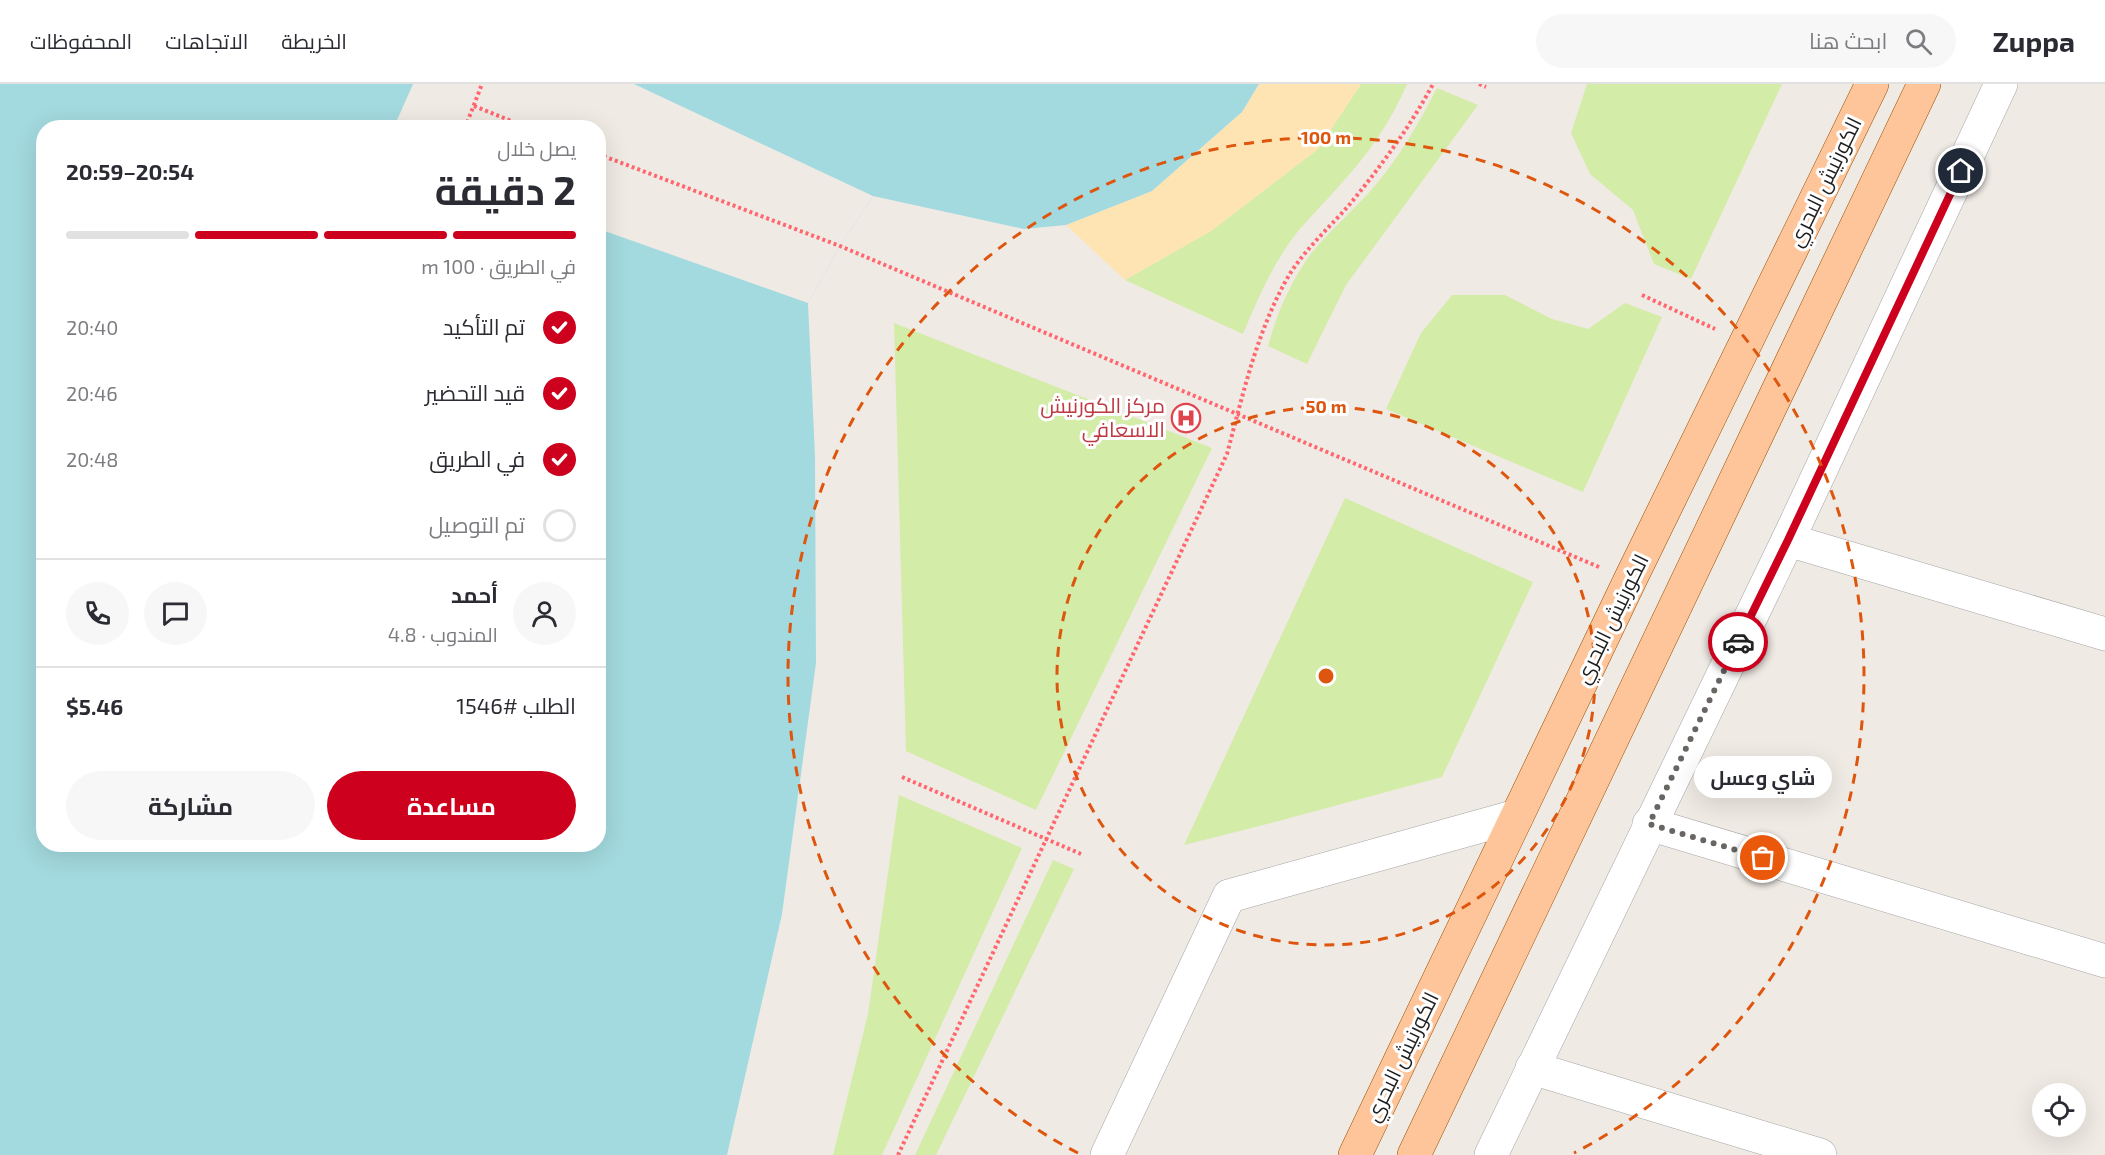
<!DOCTYPE html>
<html lang="ar">
<meta charset="utf-8">
<style>
:root{--surface:#fff;--page:#f7f7f7;--text:#2b2b33;--muted:#7c7c81;--line:#e1e1e2;--accent:#cd001e}
body{margin:0;font-family:"Exo 2",Cairo,sans-serif;background:var(--page);color:var(--text);direction:rtl;height:100vh;display:flex;flex-direction:column;font-size:22px;white-space:nowrap}
*{box-sizing:border-box;margin:0}
p{font-size:20px;color:var(--muted)}
.icon{flex:none;width:33px;height:33px;fill:none;stroke:currentColor;stroke-width:2;stroke-linecap:round;stroke-linejoin:round}
.map{position:relative;flex:1;overflow:hidden;direction:ltr}
.drawer{position:absolute;left:36px;top:36px;width:570px;height:732px;display:flex;flex-direction:column;background:var(--surface);border-radius:24px;box-shadow:0 6px 24px #0002;direction:rtl}
.drawer>*{flex:none}
.fabs{position:absolute;left:2032px;top:999px;display:grid;gap:12px}
.fabs a{display:grid;place-items:center;width:54px;height:54px;border-radius:50%;background:var(--surface);box-shadow:0 6px 24px #0002;font-size:30px}
.pin{position:absolute;display:grid;place-items:center;width:51px;height:51px;color:#fff;margin:-26px;border:3px solid #fff;border-radius:50%;box-shadow:0 2px 6px #0007}
.courier{position:absolute;display:grid;place-items:center;width:60px;height:60px;margin:-30px;border:4px solid #cd001e;border-radius:50%;background:#fff;color:#222;box-shadow:0 2px 8px #0007}
.bubble{position:absolute;height:42px;border-radius:21px;background:var(--surface);box-shadow:0 6px 24px #0002;font-size:20px;font-weight:700;line-height:42px;text-align:center;direction:rtl}
.summary em{font-style:normal;font-weight:700}
.summary div{display:flex;flex-direction:column-reverse}
.summary{display:flex;align-items:center;justify-content:space-between;height:102px;padding:0 30px}
h1{font-size:39px;font-weight:700;line-height:45px}
.bar{display:grid;grid-template-columns:repeat(4,1fr);gap:9px 6px;align-content:center;height:72px;padding:0 30px}
.bar i{height:8px;border-radius:4px;background:var(--line)}
.bar .active{background:var(--accent)}
.bar p{grid-column:span 4}
.line{display:flex;align-items:center;gap:15px;padding:0 30px;border-top:2px solid var(--line)}
.line div{flex:1}
.round{display:grid;place-items:center;flex:none;width:63px;height:63px;border-radius:32px;background:var(--page)}
ol{padding:0 30px;list-style:none}
li{display:flex;align-items:center;gap:18px;height:66px}
li p{margin-inline-start:auto}
li .icon{padding:6px;border-radius:50%;background:var(--accent);color:#fff;stroke-width:4}
li:last-child{color:var(--muted)}
li i{width:33px;height:33px;border:3px solid var(--line);border-radius:50%}
.primary-button{display:flex;gap:12px;margin-top:auto;padding:12px 30px}
.primary-button a{flex:1;height:69px;border-radius:36px;background:var(--accent);color:#fff;font-size:24px;font-weight:700;line-height:69px;text-align:center}
.primary-button a+a{background:var(--page);color:var(--text)}
header{display:flex;align-items:center;gap:36px;box-sizing:border-box;height:84px;padding:0 30px;background:var(--surface);border-bottom:2px solid var(--line)}
header strong{font-size:28px}
nav{display:flex;gap:33px;margin-inline-start:auto;font-size:21px}
.search{width:420px;height:54px;background:var(--page);display:flex;align-items:center;gap:15px;box-sizing:border-box;padding:0 21px;border-radius:33px;color:var(--muted);font-size:22px}
.map>svg:first-child{display:block}
</style>
<header>
<strong>Zuppa</strong>
<div class="search"><svg class="icon" aria-label="search" viewBox="0 0 24 24"><circle cx="10" cy="10" r="6"/><path d="M15 15l6 6"/></svg>ابحث هنا</div>
<nav><a>الخريطة</a><a>الاتجاهات</a><a>المحفوظات</a></nav>
</header>
<div class="map">
<svg width="2105" height="1071" viewBox="0 0 2105 1071">
<rect width="100%" height="100%" fill="#f0eae4"/>
<g fill="#d3eca8">
<path d="M1361,0H1407C1391,38 1367,72 1339,102C1326,117 1312,131 1299,146C1274,177 1258,214 1243,250L1125,196L1211,147L1318,65Z"/>
<polygon points="1587,0 1782,0 1691,195 1654,180 1633,126 1590,90 1571,49"/>
<path d="M1437,4L1478,21L1346,201L1307,280L1268,262C1277,229 1290,199 1310,171C1329,147 1353,127 1373,104C1399,74 1419,39 1437,4Z"/>
<polygon points="1452,211 1505,211 1552,235 1588,245 1625,219 1662,233 1583,408 1386,325 1421,249"/>
<polygon points="894,239 1212,364 1036,726 906,667"/>
<polygon points="1345,414 1533,498 1442,693 1271,739 1184,761"/>
<polygon points="899,711 1022,764 882,1071 833,1071 868,930"/>
<polygon points="1053,776 1074,785 936,1071 915,1071"/>
</g>
<polygon fill="#ffe4b3" points="1259,0 1361,0 1318,65 1211,147 1125,196 1066,141 1152,107 1242,28"/>
<path fill="#a3dadf" fill-rule="evenodd" d="M0,0H1259L1242,28L1152,107L1066,141L1024,145L873,112L840,162L808,219L815,372L816,579L782,830L727,1071H0ZM44,44H598V760H44Z"/>
<polygon fill="#f0eae4" points="413,0 634,0 873,112 840,162 808,219 599,145 598,44 394,43"/>
<g fill="none" stroke-linecap="round" stroke-linejoin="round">
<g stroke="#a5a5a5" stroke-width="34">
<g id="minor">
<polyline points="1788,456 2105,550"/>
<polyline points="1649,740 2105,877"/>
<polyline points="1532,984 1820,1071"/>
</g>
</g>
<g stroke="#a5a5a5" stroke-width="34">
<g id="tertiary">
<polyline points="1107,1071 1229,812 1517,732"/>
<polyline points="1491,1071 1788,456 2001,0"/>
</g>
</g>
<g stroke="#995000" stroke-width="34">
<g id="primary">
<polyline points="1355,1071 1630,496 1872,0"/>
<polyline points="1414,1071 1924,0"/>
</g>
</g>
<g stroke="#ff666d" stroke-width="4" stroke-dasharray="3 3" stroke-linecap="butt">
<polyline points="1479,0 1486,3"/>
<polyline points="474,22 529,44"/>
<polyline points="465,44 482,0"/>
<polyline points="598,70 840,162 1599,483"/>
<polyline points="1642,211 1715,245"/>
<polyline points="902,693 1081,770"/>
<path d="M898,1071L1227,370C1243,310 1257,247 1288,193C1304,166 1330,143 1350,120C1381,82 1410,43 1433,0"/>
</g>
<use href="#minor" stroke="#fff" stroke-width="33"/>
<use href="#tertiary" stroke="#fff" stroke-width="33"/>
<use href="#primary" stroke="#ffc59a" stroke-width="33"/>
</g>
<g fill="none" stroke-linecap="round" stroke-linejoin="round">
<polyline stroke="#686563" stroke-width="6" stroke-dasharray="0 10.8" points="1738,558 1649,740 1763,774"/>
<polyline stroke="#cd001e" stroke-width="8" points="1738,558 1788,456 1961,87"/>
</g>
<g fill="none" stroke="#de560d" stroke-width="3" stroke-dasharray="10 8">
<circle cx="1326" cy="592" r="269"/>
<path d="M1078 1069A538 538 0 1 1 1574 1069"/>
</g>
<defs>
<g id="hospital-ring" transform="scale(1.5)"><circle r="9.5" fill="#fff" stroke="#e0444e" stroke-width="1.5"/><path d="M-5-5h3v3.5h4V-5h3V5h-3V1.5h-4V5h-3Z" fill="#e0444e"/></g>
</defs>
<g fill-rule="evenodd">
<use href="#hospital-ring" x="1186" y="334"/>
</g>
<g text-anchor="middle" stroke-width="6" stroke-linejoin="round" paint-order="stroke">
<g font-size="21" fill="#1e1e1e" stroke="#fff">
<text transform="translate(1825 98) rotate(-64)" y="7">الكورنيش البحري</text>
<text transform="translate(1612 535) rotate(-64)" y="7">الكورنيش البحري</text>
<text transform="translate(1402 973) rotate(-64)" y="7">الكورنيش البحري</text>
</g>
<g font-size="21" fill="#be3a42" stroke="#fff" text-anchor="end">
<text x="1165" y="329">مركز الكورنيش<tspan x="1165" dy="24">الاسعافي</tspan></text>
</g>
</g>
<circle cx="1326" cy="592" r="9" fill="#de560d" stroke="#fff" stroke-width="3"/>
<g font-size="18" text-anchor="middle" font-weight="bold" fill="#de560d" stroke="#fff" stroke-width="6" stroke-linejoin="round" paint-order="stroke">
<text x="1326" y="60">100 m</text>
<text x="1326" y="329">50 m</text>
</g>
</svg>
<div class="fabs">
<a><svg class="icon" aria-label="locate" viewBox="0 0 24 24"><circle cx="12" cy="12" r="6"/><path d="M12 2v4M12 18v4M2 12h4M18 12h4"/></svg></a>
</div>
<div class="pin" style="left:1763px;top:774px;background:#ea580c"><svg class="icon" aria-label="bag" viewBox="0 0 24 24"><path d="M5 8h14l-1 12H6zM9 8a3 3 0 0 1 6 0"/></svg></div>
<div class="pin" style="left:1961px;top:87px;background:#1f2937"><svg class="icon" aria-label="home" viewBox="0 0 24 24"><path d="M3 11l9-7 9 7M6 9v11h12V9"/></svg></div>
<div class="courier" style="left:1738px;top:558px"><svg class="icon" aria-label="car" viewBox="0 0 24 24"><path d="M5 17H2v-5l4-1 3-4h7l3 4 3 1v5h-3M9 17h6M6 11h13"/><circle cx="7" cy="17" r="2"/><circle cx="17" cy="17" r="2"/></svg></div>
<div class="bubble" style="left:1694px;top:672px;width:138px">شاي وعسل</div>
<section class="drawer">
<div class="summary"><div><h1>2 دقيقة</h1><p>يصل خلال</p></div><em>20:54–20:59</em></div>
<div class="bar"><i class="active"></i><i class="active"></i><i class="active"></i><i></i><p>في الطريق · 100 m</p></div>
<ol>
<li><svg class="icon" aria-label="check" viewBox="0 0 24 24"><path d="M5 12l5 5 9-10"/></svg>تم التأكيد<p>20:40</p></li>
<li><svg class="icon" aria-label="check" viewBox="0 0 24 24"><path d="M5 12l5 5 9-10"/></svg>قيد التحضير<p>20:46</p></li>
<li><svg class="icon" aria-label="check" viewBox="0 0 24 24"><path d="M5 12l5 5 9-10"/></svg>في الطريق<p>20:48</p></li>
<li><i></i>تم التوصيل</li>
</ol>
<div class="line" style="height:108px"><a class="round"><svg class="icon" aria-label="person" viewBox="0 0 24 24"><circle cx="12" cy="8" r="4"/><path d="M4 21q1-7 8-7t8 7"/></svg></a><div><b>أحمد</b><p>المندوب · 4.8</p></div><a class="round"><svg class="icon" aria-label="chat" viewBox="0 0 24 24"><path d="M4 5h16v11H9l-5 4z"/></svg></a><a class="round"><svg class="icon" aria-label="phone" viewBox="0 0 24 24"><path d="M5 4h4l2 5-3 2q2 4 5 5l2-3 5 2v4C11 20 4 13 5 4z"/></svg></a></div>
<div class="line" style="height:78px"><div>الطلب #1546</div><b>$5.46</b></div>
<div class="primary-button"><a>مساعدة</a><a>مشاركة</a></div>
</section>
</div>
